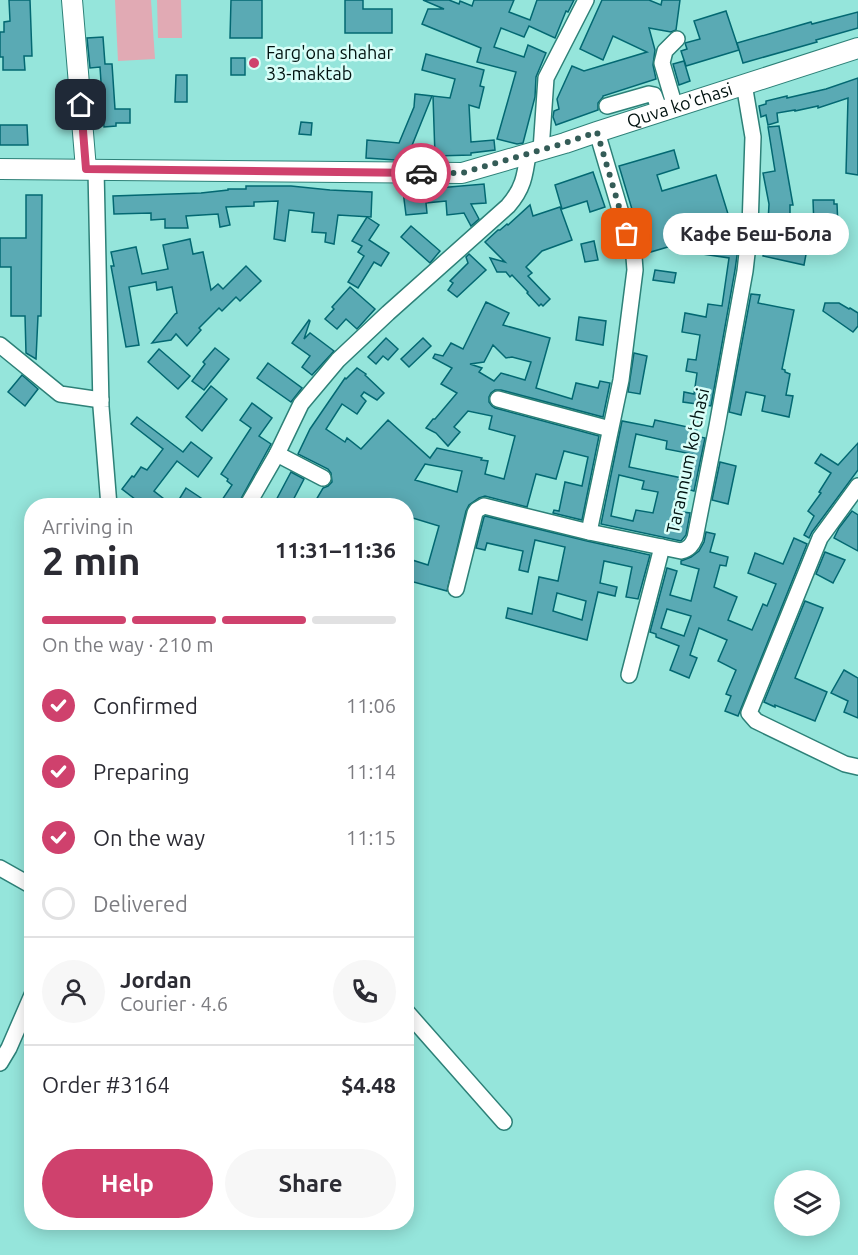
<!DOCTYPE html>
<meta charset="utf-8">
<style>
:root{--surface:#fff;--page:#f7f7f7;--text:#2b2b33;--muted:#7c7c81;--line:#e1e1e2;--accent:#cf416d}
body{margin:0;font-family:Ubuntu,sans-serif;background:var(--page);color:var(--text);height:100vh;display:flex;flex-direction:column;font-size:22px;white-space:nowrap}
*{box-sizing:border-box;margin:0}
p{font-size:20px;color:var(--muted)}
.icon{flex:none;width:33px;height:33px;fill:none;stroke:currentColor;stroke-width:2;stroke-linecap:round;stroke-linejoin:round}
.map{position:relative;flex:1;overflow:hidden}
.drawer{position:absolute;left:24px;top:498px;width:390px;height:732px;display:flex;flex-direction:column;background:var(--surface);border-radius:24px;box-shadow:0 3px 15px #0003}
.drawer>*{flex:none}
.controls{position:absolute;left:774px;top:1170px;display:grid;gap:12px}
.controls a{display:grid;place-items:center;width:66px;height:66px;border-radius:50%;background:var(--surface);box-shadow:0 3px 15px #0003;font-size:30px}
.pin{position:absolute;display:grid;place-items:center;width:51px;height:51px;color:#fff;margin:-26px;border-radius:12px;box-shadow:0 3px 9px #0006}
.courier{position:absolute;display:grid;place-items:center;width:60px;height:60px;margin:-30px;border:4px solid #cf416d;border-radius:50%;background:#fff;color:#222;box-shadow:0 2px 8px #0007}
.bubble{position:absolute;height:42px;border-radius:21px;background:var(--surface);box-shadow:0 3px 15px #0003;font-size:20px;font-weight:700;line-height:42px;text-align:center}
.overview em{font-style:normal;font-weight:700}
.overview div{display:flex;flex-direction:column-reverse}
.overview{display:flex;align-items:center;justify-content:space-between;height:102px;padding:0 18px}
h1{font-size:39px;font-weight:700;line-height:45px}
.bar{display:grid;grid-template-columns:repeat(4,1fr);gap:9px 6px;align-content:center;height:72px;padding:0 18px}
.bar i{height:8px;border-radius:4px;background:var(--line)}
.bar .active{background:var(--accent)}
.bar p{grid-column:span 4}
.line{display:flex;align-items:center;gap:15px;padding:0 18px;border-top:2px solid var(--line)}
.line div{flex:1}
.round{display:grid;place-items:center;flex:none;width:63px;height:63px;border-radius:32px;background:var(--page)}
ol{padding:0 18px;list-style:none}
li{display:flex;align-items:center;gap:18px;height:66px}
li p{margin-inline-start:auto}
li .icon{padding:6px;border-radius:50%;background:var(--accent);color:#fff;stroke-width:4}
li:last-child{color:var(--muted)}
li i{width:33px;height:33px;border:3px solid var(--line);border-radius:50%}
.cta{display:flex;gap:12px;margin-top:auto;padding:12px 18px}
.cta a{flex:1;height:69px;border-radius:36px;background:var(--accent);color:#fff;font-size:24px;font-weight:700;line-height:69px;text-align:center}
.cta a+a{background:var(--page);color:var(--text)}
.map>svg:first-child{display:block}
</style>
<div class="map">
<svg width="858" height="1255" viewBox="0 0 858 1255">
<rect width="100%" height="100%" fill="#95e5db"/>
<g fill="#e1aab4">
<polygon points="115,0 151,0 155,59 118,61"/>
<polygon points="157,0 181,0 182,38 158,38"/>
</g>
<g fill="#5aaab4" stroke="#036872" stroke-width="1.5" fill-rule="evenodd">
<polygon points="9,0 30,0 32,56 24,56 25,70 3,70 3,57 0,57 0,32 4,32 4,22 10,21"/>
<polygon points="231,0 262,0 262,38 230,38"/>
<polygon points="345,0 363,0 363,9 392,9 392,33 345,33"/>
<polygon points="423,0 449,0 459,4 460,1 472,6 474,0 514,0 509,12 530,20 537,0 574,0 568,12 566,11 555,38 529,26 524,37 501,28 494,47 524,57 528,45 546,53 536,77 535,97 523,143 517,144 497,139 516,72 477,62 481,48 422,24 428,9 444,9"/>
<polygon points="602,0 649,0 661,5 662,0 680,0 676,30 671,32 649,28 655,50 653,65 656,79 603,96 603,97 598,103 598,110 556,125 553,117 554,111 559,109 557,99 572,66 584,71 647,52 613,36 603,60 580,49"/>
<polygon points="726,11 739,50 686,66 681,51 687,49 685,43 700,39 694,21"/>
<polygon points="858,12 858,28 816,40 817,42 743,63 737,43 811,22 812,24"/>
<polygon points="103,37 105,64 112,64 115,109 130,109 130,123 116,123 116,126 104,127 100,67 90,68 87,38"/>
<polygon points="426,54 484,70 480,86 484,87 479,108 469,105 471,142 494,140 495,150 471,153 471,155 435,156 433,96 450,98 455,79 422,70"/>
<rect x="231" y="58" width="14" height="17"/>
<polygon points="684,61 690,81 679,85 673,64"/>
<polygon points="176,75 187,75 187,102 175,102"/>
<polygon points="858,78 858,175 846,173 848,98 818,108 818,106 795,111 795,110 777,113 778,122 768,125 766,115 761,117 759,106 766,104 766,101 787,96 787,98 826,89"/>
<polygon points="415,94 432,96 411,148 410,161 366,158 367,140 399,143 414,107"/>
<polygon points="301,122 312,123 311,135 299,134"/>
<polygon points="0,125 27,125 28,145 0,145"/>
<polygon points="779,126 793,205 790,205 790,228 778,228 777,233 800,237 798,248 807,249 804,265 763,256 770,223 768,222 769,204 763,173 775,171 768,127"/>
<polygon points="674,150 679,168 657,175 662,191 716,175 736,240 739,241 735,270 711,406 683,402 684,392 694,394 697,373 686,371 688,359 696,360 700,335 682,332 685,313 706,317 708,304 722,306 729,258 703,254 705,236 644,254 632,216 634,216 619,166"/>
<polygon points="593,172 605,207 590,212 587,201 562,209 555,185"/>
<polygon points="484,184 486,203 471,204 479,219 471,226 464,213 447,215 446,201 426,203 427,213 406,215 403,191"/>
<polygon points="246,186 291,186 330,190 372,192 371,217 338,215 334,244 325,242 326,233 312,232 314,213 289,210 285,241 274,239 278,201 254,202 254,206 226,207 230,225 220,227 218,214 186,216 188,228 165,228 165,219 151,220 151,213 114,214 113,196 201,193 228,190 228,189 246,189"/>
<polygon points="26,195 42,195 41,316 38,316 36,359 26,353 25,316 11,316 11,267 0,267 0,238 26,238"/>
<polygon points="813,200 834,200 834,204 837,204 838,226 814,227"/>
<polygon points="530,205 533,216 560,207 572,240 542,251 526,267 532,273 528,276 550,299 543,306 541,304 539,306 527,293 528,292 512,275 510,277 506,272 497,272 490,258 505,262 485,242 498,230 500,230 507,224 508,225"/>
<polygon points="367,217 379,225 369,240 389,253 381,266 374,262 358,288 348,282 364,256 358,252 362,246 352,241"/>
<polygon points="411,226 440,251 430,263 401,237"/>
<polygon points="190,239 193,254 203,252 211,290 218,284 223,289 246,266 261,281 240,301 236,297 222,311 219,308 199,328 201,330 187,346 176,334 171,340 152,343 175,314 177,313 172,287 157,290 156,282 129,287 139,345 126,347 111,266 114,266 111,252 136,247 142,274 168,269 163,245"/>
<polygon points="594,241 598,260 585,262 581,244"/>
<polygon points="469,254 486,270 457,297 448,290 453,283 450,281 468,263 466,257"/>
<polygon points="655,270 676,273 674,283 653,280"/>
<polygon points="350,287 375,309 357,329 346,319 337,329 325,319 334,309 332,307"/>
<polygon points="751,294 760,295 758,303 794,310 782,369 785,370 785,372 790,374 786,395 793,396 789,417 762,411 765,396 746,392 741,415 729,412"/>
<path d="M486,302L509,313L503,325L550,338L536,388L572,399L576,383L598,388L600,381L610,383L603,417L501,390H495L491,393L489,397V402L492,406L495,408L599,436L582,520L553,513L554,510L559,511L565,482L582,486L588,457L564,451L556,479L536,474L527,507L485,496L479,498L469,505L466,511L447,591L406,580V565L409,559L428,565L439,526L406,516V506H316L318,501L316,500L323,488L328,486L332,482L331,473L328,469L298,454L310,429L345,378L346,379L357,368L366,374L365,375L384,393L377,400L364,392L361,396L366,401L357,414L342,404L326,429L345,442L347,438L361,449L388,420L430,458L437,448L482,458L481,460L488,461L485,474L504,479L515,436L489,429L492,416L468,411L454,427L460,432L448,446L436,433L426,428L433,419H435L457,393L441,384L452,368L433,358L435,354L443,356L451,343L463,349ZM493,345L506,358L512,357L531,362L525,380L501,373L494,381L479,372L482,368L470,364L484,362ZM425,464L462,471L457,492L415,480Z"/>
<polygon points="825,303 839,303 849,309 850,308 858,313 858,326 853,332 823,311"/>
<polygon points="579,317 606,321 603,345 576,340"/>
<polygon points="309,320 310,321 304,339 310,333 334,351 312,375 302,367 310,356 292,343"/>
<polygon points="386,338 398,349 388,360 383,356 376,364 368,357"/>
<polygon points="423,338 431,346 409,367 401,359"/>
<polygon points="215,348 229,359 204,390 192,381 205,364 203,362"/>
<polygon points="159,349 190,376 178,389 148,362"/>
<polygon points="634,353 647,356 640,394 628,392"/>
<polygon points="268,363 302,388 291,402 257,378"/>
<polygon points="22,375 38,389 25,406 8,392"/>
<polygon points="211,386 227,399 202,431 186,417"/>
<polygon points="252,403 272,418 259,436 271,444 237,506 218,506 232,485 227,481 228,479 221,474 251,428 240,420"/>
<polygon points="137,417 183,452 191,442 212,458 198,477 177,461 154,491 173,506 144,506 122,489 132,476 134,477 141,467 147,470 163,449 131,424"/>
<path d="M655,420L697,429L696,436L705,438L694,491L687,489L683,512L690,513L686,535L681,541L601,524L622,421L653,427ZM636,434L667,441L666,449L692,454L687,479L629,467ZM619,475L644,481L642,489L658,492L653,513L636,510L633,521L611,516Z"/>
<polygon points="858,443 858,470 812,532 809,538 804,535 814,516 808,511 821,493 819,492 831,473 815,463 821,454 838,465"/>
<polygon points="720,462 736,466 728,504 712,500"/>
<polygon points="291,472 304,479 290,506 273,506"/>
<polygon points="186,488 213,506 175,506"/>
<polygon points="852,511 858,515 858,551 834,538 839,528"/>
<path d="M485,516L587,541L650,555L638,599L626,597L632,567L604,561L600,583L617,587L615,596L598,592L587,640L506,618L508,608L532,614L539,577L558,581L565,547L535,540L528,572L519,570L523,551L487,543L485,550L476,548L484,517ZM557,593L586,601L582,620L553,611Z"/>
<path d="M706,532L715,534L710,552L728,557L726,566L720,565L714,587L737,597L728,620L752,630L763,604L767,606L776,584L748,573L755,553L783,564L794,538L807,544L738,716L725,711L731,696L726,694L736,670L718,661L727,640L699,628L690,655L697,658L689,678L670,670L679,646L656,637V634L650,632L667,568L677,571L670,595L691,601L699,569L681,564V561L691,557L699,551L704,542ZM667,609L691,616L684,636L661,628Z"/>
<polygon points="825,552 845,560 833,583 816,574"/>
<polygon points="805,601 823,608 795,678 827,692 815,721 775,705 775,707 764,702"/>
<polygon points="844,670 858,678 858,718 844,712 848,701 831,693"/>
</g>
<g fill="none" stroke-linecap="round" stroke-linejoin="round">
<g stroke="#2d8178" stroke-width="18">
<g id="minor">
<polyline points="607,106 649,94 654,95 660,111"/>
<polyline points="675,107 662,63 665,51 677,39"/>
<polyline points="541,150 546,78 586,0"/>
<polyline points="96,169 101,407 109,506"/>
<polyline points="0,345 60,394 101,400"/>
<polyline points="498,399 610,429"/>
<polyline points="277,454 323,478"/>
<polyline points="858,486 820,538 749,713 756,721 845,764 858,767"/>
<path d="M247,506L277,454L301,404L338,360L388,313L508,206C523,189 525,176 528,154"/>
<polyline points="589,532 621,380 635,270 634,257 597,132"/>
<path d="M456,589L475,513L477,510L484,506L589,532L681,551C689,549 692,545 695,538L717,426L745,271L750,227L753,137L744,84"/>
<polyline points="629,675 662,547"/>
<polyline points="0,868 32,886"/>
<polyline points="406,1011 504,1122"/>
<polyline points="0,1063 9,1048 32,995"/>
</g>
</g>
<g stroke="#2d8178" stroke-width="22">
<g id="major">
<polyline points="72,0 86,169"/>
<path id="s1" d="M0,169L462,173L565,143L597,132L858,48"/>
</g>
</g>
<use href="#minor" stroke="#fff" stroke-width="15"/>
<use href="#major" stroke="#fff" stroke-width="20"/>
</g>
<g fill="none" stroke-linecap="round" stroke-linejoin="round">
<polyline stroke="#345c57" stroke-width="6" stroke-dasharray="0 10.8" points="421,173 462,173 565,143 597,132 627,234"/>
<polyline stroke="#cf416d" stroke-width="8" points="81,105 86,169 421,173"/>
</g>
<circle fill="#cf416d" stroke="#d8fef8" stroke-width="2" cx="254" cy="63" r="6"/>
<g text-anchor="middle" stroke-width="5" stroke-linejoin="round" paint-order="stroke">
<g font-size="18" fill="#001210" stroke="#d8fef8" text-anchor="start">
<text x="266" y="59">Farg'ona shahar<tspan x="266" dy="21">33-maktab</tspan></text>
</g>
<g font-size="18" fill="#001210" stroke="#d8fef8">
<text dy="6" stroke="none"><textPath href="#s1" startOffset="690">Quva ko'chasi</textPath></text>
<text transform="translate(688 461) rotate(-78)" y="6">Tarannum koʻchasi</text>
</g>
</g>
</svg>
<div class="controls">
<a><svg class="icon" aria-label="layers" viewBox="0 0 24 24"><path d="M12 4l9 5-9 5-9-5zM3 14l9 5 9-5"/></svg></a>
</div>
<div class="pin" style="left:627px;top:234px;background:#ea580c"><svg class="icon" aria-label="bag" viewBox="0 0 24 24"><path d="M5 8h14l-1 12H6zM9 8a3 3 0 0 1 6 0"/></svg></div>
<div class="pin" style="left:81px;top:105px;background:#1f2937"><svg class="icon" aria-label="home" viewBox="0 0 24 24"><path d="M3 11l9-7 9 7M6 9v11h12V9"/></svg></div>
<div class="courier" style="left:421px;top:173px"><svg class="icon" aria-label="car" viewBox="0 0 24 24"><path d="M5 17H2v-5l4-1 3-4h7l3 4 3 1v5h-3M9 17h6M6 11h13"/><circle cx="7" cy="17" r="2"/><circle cx="17" cy="17" r="2"/></svg></div>
<div class="bubble" style="left:663px;top:213px;width:186px">Кафе Беш-Бола</div>
<section class="drawer">
<div class="overview"><div><h1>2 min</h1><p>Arriving in</p></div><em>11:31–11:36</em></div>
<div class="bar"><i class="active"></i><i class="active"></i><i class="active"></i><i></i><p>On the way · 210 m</p></div>
<ol>
<li><svg class="icon" aria-label="check" viewBox="0 0 24 24"><path d="M5 12l5 5 9-10"/></svg>Confirmed<p>11:06</p></li>
<li><svg class="icon" aria-label="check" viewBox="0 0 24 24"><path d="M5 12l5 5 9-10"/></svg>Preparing<p>11:14</p></li>
<li><svg class="icon" aria-label="check" viewBox="0 0 24 24"><path d="M5 12l5 5 9-10"/></svg>On the way<p>11:15</p></li>
<li><i></i>Delivered</li>
</ol>
<div class="line" style="height:108px"><a class="round"><svg class="icon" aria-label="person" viewBox="0 0 24 24"><circle cx="12" cy="8" r="4"/><path d="M4 21q1-7 8-7t8 7"/></svg></a><div><b>Jordan</b><p>Courier · 4.6</p></div><a class="round"><svg class="icon" aria-label="phone" viewBox="0 0 24 24"><path d="M5 4h4l2 5-3 2q2 4 5 5l2-3 5 2v4C11 20 4 13 5 4z"/></svg></a></div>
<div class="line" style="height:78px"><div>Order #3164</div><b>$4.48</b></div>
<div class="cta"><a>Help</a><a>Share</a></div>
</section>
</div>
